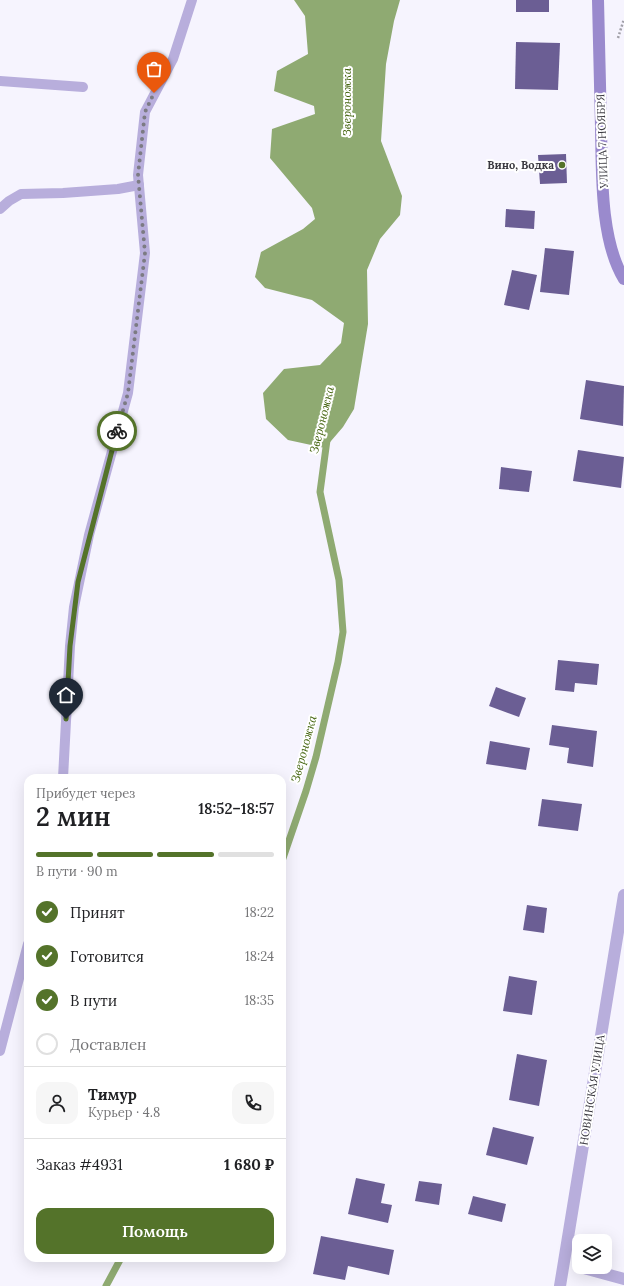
<!DOCTYPE html>
<html lang="ru">
<meta charset="utf-8">
<style>
:root{--surface:#fff;--page:#f6f6f6;--text:#202124;--muted:#757577;--line:#e0e0e0;--accent:#54732a}
body{margin:0;font-family:Lora,serif;background:var(--page);color:var(--text);height:100vh;display:flex;flex-direction:column;font-size:15px;white-space:nowrap}
*{box-sizing:border-box;margin:0}
p{font-size:13px;color:var(--muted)}
.icon{flex:none;width:22px;height:22px;fill:none;stroke:currentColor;stroke-width:2;stroke-linecap:round;stroke-linejoin:round}
.map{position:relative;flex:1;overflow:hidden}
.details{position:absolute;left:24px;top:774px;width:262px;height:488px;display:flex;flex-direction:column;background:var(--surface);border-radius:12px;box-shadow:0 4px 16px #0002}
.details>*{flex:none}
.fabs{position:absolute;left:572px;top:1234px;display:grid;gap:8px}
.fabs a{display:grid;place-items:center;width:40px;height:40px;border-radius:8px;background:var(--surface);box-shadow:0 4px 16px #0002;font-size:20px}
.pin{position:absolute;display:grid;place-items:center;width:34px;height:34px;color:#fff;margin:-41px -17px;border-radius:50% 50% 50% 0;rotate:-45deg;box-shadow:0 0 4px #0007}
.pin .icon{rotate:45deg}
.courier{position:absolute;display:grid;place-items:center;width:40px;height:40px;margin:-20px;border:3px solid #54732a;border-radius:50%;background:#fff;color:#222;box-shadow:0 1px 5px #0007}
.overview em{font-style:normal;font-weight:600}
.overview div{display:flex;flex-direction:column-reverse}
.overview{display:flex;align-items:center;justify-content:space-between;height:68px;padding:0 12px}
h1{font-size:26px;font-weight:600;line-height:30px}
.bar{display:grid;grid-template-columns:repeat(4,1fr);gap:6px 4px;align-content:center;height:48px;padding:0 12px}
.bar i{height:5px;border-radius:3px;background:var(--line)}
.bar .current{background:var(--accent)}
.bar p{grid-column:span 4}
.line{display:flex;align-items:center;gap:10px;padding:0 12px;border-top:1px solid var(--line)}
.line div{flex:1}
.round{display:grid;place-items:center;flex:none;width:42px;height:42px;border-radius:12px;background:var(--page)}
ol{padding:0 12px;list-style:none}
li{display:flex;align-items:center;gap:12px;height:44px}
li p{margin-inline-start:auto}
li .icon{padding:4px;border-radius:50%;background:var(--accent);color:#fff;stroke-width:4}
li:last-child{color:var(--muted)}
li i{width:22px;height:22px;border:2px solid var(--line);border-radius:50%}
.button{display:flex;gap:8px;margin-top:auto;padding:8px 12px}
.button a{flex:1;height:46px;border-radius:12px;background:var(--accent);color:#fff;font-size:16px;font-weight:600;line-height:46px;text-align:center}
.map>svg:first-child{display:block}
</style>
<div class="map">
<svg width="624" height="1286" viewBox="0 0 624 1286">
<rect width="100%" height="100%" fill="#f6f4fe"/>
<polygon fill="#8faa72" points="294,0 400,0 394,21 386,64 381,141 402,196 400,215 380,239 367,270 368,324 354,409 343,427 325,448 288,440 266,419 263,393 284,369 320,365 341,343 344,323 312,300 265,288 255,277 261,252 303,229 315,219 312,208 270,158 272,129 315,114 314,106 274,91 277,71 308,54 305,16"/>
<g fill="none" stroke-linecap="round" stroke-linejoin="round">
<g stroke="#8faa72" stroke-width="7">
<polyline points="282,861 306,791 316,757 338,662 343,632 339,580 320,492 327,440"/>
<polyline points="106,1286 121,1258"/>
</g>
</g>
<g fill="#6b5e94">
<rect x="516" y="0" width="33" height="12"/>
<polygon points="516,42 560,43 558,90 515,89"/>
<polygon points="566,154 567,183 540,184 538,155"/>
<polygon points="506,209 535,211 534,229 505,227"/>
<polygon points="545,248 574,251 569,295 540,292"/>
<polygon points="512,270 537,275 529,310 504,305"/>
<polygon points="586,380 624,386 623,426 580,419"/>
<polygon points="578,450 624,457 621,488 573,481"/>
<polygon points="501,467 532,471 529,492 499,489"/>
<polygon points="558,660 599,664 597,685 575,683 574,692 555,690"/>
<polygon points="496,687 526,698 519,717 489,706"/>
<polygon points="552,725 597,731 593,767 567,763 569,748 549,745"/>
<polygon points="490,741 530,748 526,770 486,764"/>
<polygon points="542,799 582,804 578,831 538,826"/>
<polygon points="527,905 547,908 544,933 523,930"/>
<polygon points="509,976 537,981 532,1015 503,1011"/>
<polygon points="517,1054 547,1060 539,1106 509,1100"/>
<polygon points="493,1127 534,1137 527,1165 486,1155"/>
<polygon points="356,1178 385,1184 381,1203 392,1205 388,1223 348,1214"/>
<polygon points="419,1181 442,1184 439,1205 415,1201"/>
<polygon points="473,1196 506,1204 502,1222 468,1214"/>
<polygon points="321,1236 394,1250 389,1275 348,1266 345,1280 313,1274"/>
</g>
<g fill="none" stroke-linecap="round" stroke-linejoin="round">
<polyline stroke="#a09fa7" stroke-width="2.5" stroke-dasharray="2 2" stroke-linecap="butt" points="618,38 624,19"/>
<g stroke="#b8aedc" stroke-width="10">
<polyline points="0,81 83,87"/>
<polyline points="0,209 9,201 21,194 63,193 118,189 139,185"/>
<polyline points="63,778 70,646 74,607 89,535 128,393 145,253 138,175 145,112 173,59 192,0"/>
<polyline points="0,1051 28,944"/>
</g>
<g stroke="#b8aedc" stroke-width="12">
<polyline points="580,1267 624,1279"/>
<polyline points="560,1286 624,895"/>
</g>
<path stroke="#9a8acd" stroke-width="12" d="M598,0C599,42 600,85 601,127C602,172 600,240 624,279"/>
</g>
<g fill="none" stroke-linecap="round" stroke-linejoin="round">
<polyline stroke="#7c7b83" stroke-width="4" stroke-dasharray="0 7.2" points="117,431 128,393 145,253 138,175 145,112 154,93"/>
<polyline stroke="#54732a" stroke-width="5" points="66,719 70,646 78,582 117,431"/>
</g>
<circle fill="#54732a" stroke="#fff" stroke-width="1.5" cx="562" cy="165" r="4"/>
<g text-anchor="middle" stroke-width="4" stroke-linejoin="round" paint-order="stroke">
<g font-size="11" fill="#3b3a41" stroke="#fff">
<text transform="translate(602 141) rotate(-92)" y="4">УЛИЦА 7 НОЯБРЯ</text>
<text transform="translate(592 1090) rotate(-81)" y="4">НОВИНСКАЯ УЛИЦА</text>
</g>
<g font-size="11" font-weight="bold" fill="#3b3a41" stroke="#fff" text-anchor="end">
<text x="554" y="169">Вино, Водка</text>
</g>
<g font-size="12" font-style="italic" fill="#41620b" stroke="#fff">
<text transform="translate(347 102) rotate(-90)" y="4">Звероножка</text>
<text transform="translate(322 420) rotate(-76)" y="4">Звероножка</text>
<text transform="translate(304 749) rotate(-75)" y="4">Звероножка</text>
</g>
</g>
</svg>
<div class="fabs">
<a><svg class="icon" aria-label="layers" viewBox="0 0 24 24"><path d="M12 4l9 5-9 5-9-5zM3 14l9 5 9-5"/></svg></a>
</div>
<div class="pin" style="left:154px;top:93px;background:#ea580c"><svg class="icon" aria-label="bag" viewBox="0 0 24 24"><path d="M5 8h14l-1 12H6zM9 8a3 3 0 0 1 6 0"/></svg></div>
<div class="pin" style="left:66px;top:719px;background:#1f2937"><svg class="icon" aria-label="home" viewBox="0 0 24 24"><path d="M3 11l9-7 9 7M6 9v11h12V9"/></svg></div>
<div class="courier" style="left:117px;top:431px"><svg class="icon" aria-label="bike" viewBox="0 0 24 24"><circle cx="6" cy="16" r="4"/><circle cx="18" cy="16" r="4"/><path d="M6 16l4-8h5l3 8M10 8l3 8H6M13 5h3"/></svg></div>
<section class="details">
<div class="overview"><div><h1>2 мин</h1><p>Прибудет через</p></div><em>18:52–18:57</em></div>
<div class="bar"><i class="current"></i><i class="current"></i><i class="current"></i><i></i><p>В пути · 90 m</p></div>
<ol>
<li><svg class="icon" aria-label="check" viewBox="0 0 24 24"><path d="M5 12l5 5 9-10"/></svg>Принят<p>18:22</p></li>
<li><svg class="icon" aria-label="check" viewBox="0 0 24 24"><path d="M5 12l5 5 9-10"/></svg>Готовится<p>18:24</p></li>
<li><svg class="icon" aria-label="check" viewBox="0 0 24 24"><path d="M5 12l5 5 9-10"/></svg>В пути<p>18:35</p></li>
<li><i></i>Доставлен</li>
</ol>
<div class="line" style="height:72px"><a class="round"><svg class="icon" aria-label="person" viewBox="0 0 24 24"><circle cx="12" cy="8" r="4"/><path d="M4 21q1-7 8-7t8 7"/></svg></a><div><b>Тимур</b><p>Курьер · 4.8</p></div><a class="round"><svg class="icon" aria-label="phone" viewBox="0 0 24 24"><path d="M5 4h4l2 5-3 2q2 4 5 5l2-3 5 2v4C11 20 4 13 5 4z"/></svg></a></div>
<div class="line" style="height:52px"><div>Заказ #4931</div><b>1 680 ₽</b></div>
<div class="button"><a>Помощь</a></div>
</section>
</div>
